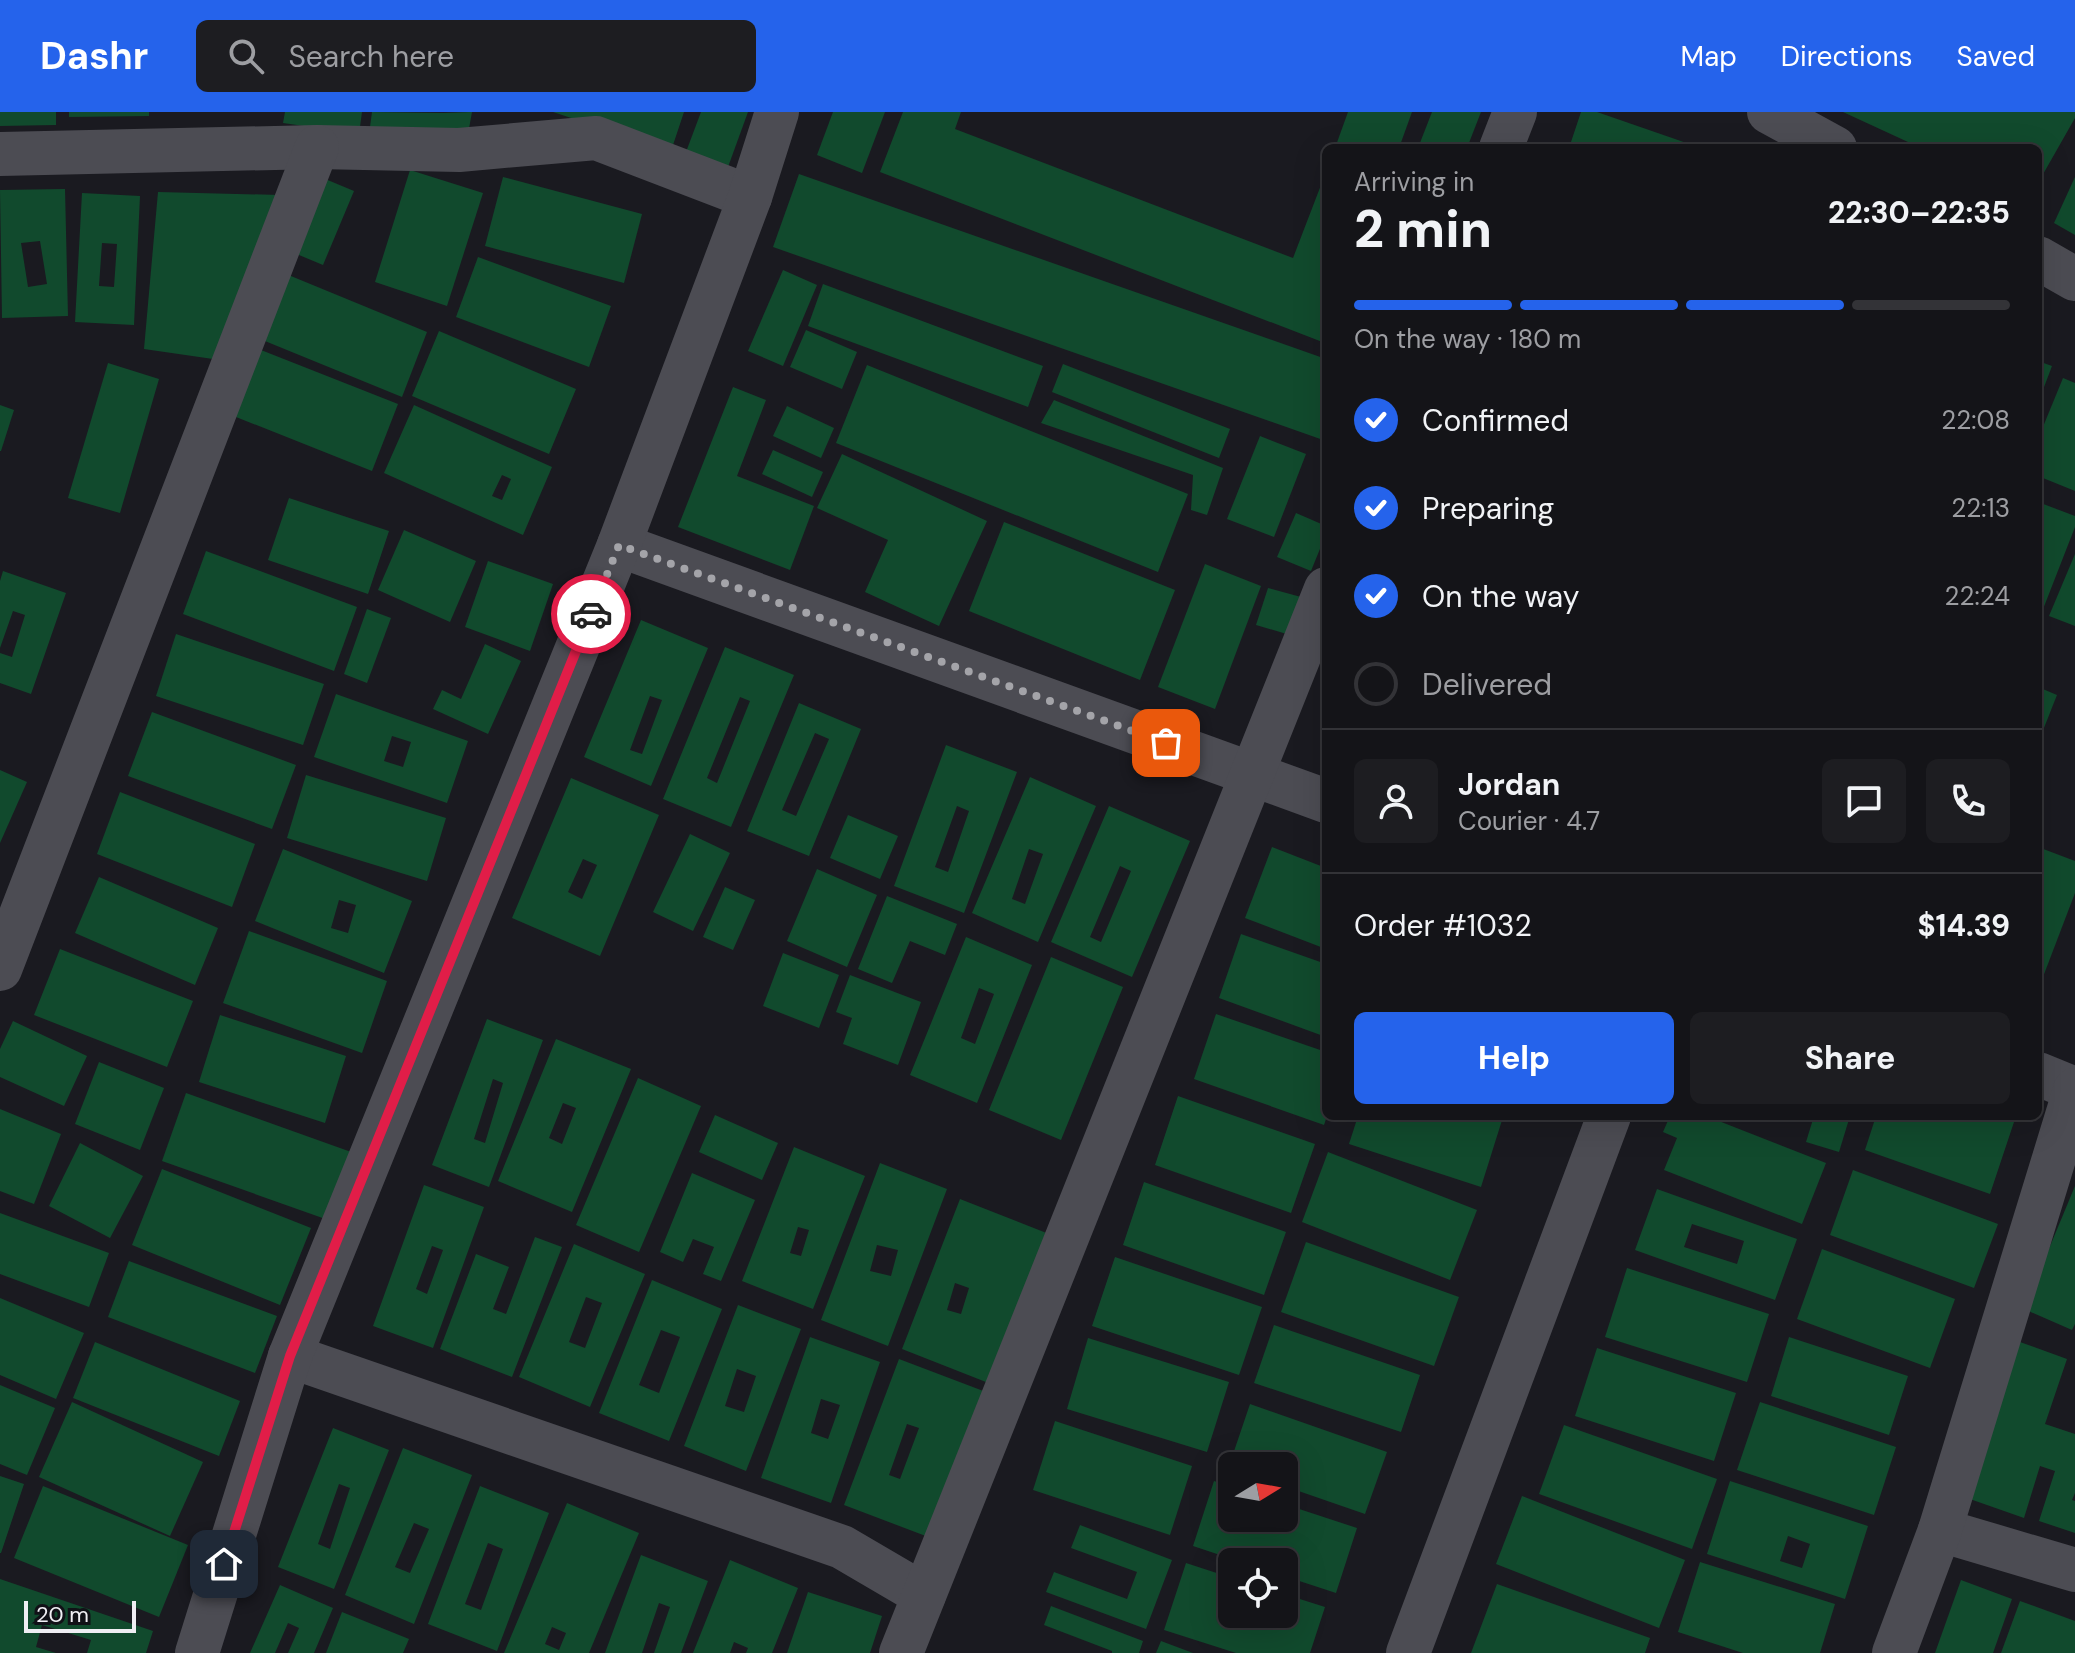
<!DOCTYPE html>
<meta charset="utf-8">
<style>
:root{--surface:#141418;--page:#1d1d21;--text:#f1f3f6;--muted:#9d9ea2;--line:#333337;--accent:#2563eb}
body{margin:0;font-family:"DM Sans",sans-serif;background:var(--page);color:var(--text);height:100vh;display:flex;flex-direction:column;font-size:30px;white-space:nowrap}
*{box-sizing:border-box;margin:0}
p{font-size:26px;color:var(--muted)}
.icon{flex:none;width:44px;height:44px;fill:none;stroke:currentColor;stroke-width:2;stroke-linecap:round;stroke-linejoin:round}
.map{position:relative;flex:1;overflow:hidden}
.drawer{position:absolute;left:1322px;top:32px;width:720px;height:976px;display:flex;flex-direction:column;background:var(--surface);border-radius:12px;box-shadow:0 8px 32px #0002,0 0 0 2px var(--line)}
.drawer>*{flex:none}
.needle{width:52px;rotate:79deg}
.controls{position:absolute;left:1218px;top:1340px;display:grid;gap:16px}
.controls a{display:grid;place-items:center;width:80px;height:80px;border-radius:12px;background:var(--surface);box-shadow:0 8px 32px #0002,0 0 0 2px var(--line);font-size:40px}
.scale{position:absolute;left:24px;bottom:20px;width:112px;box-sizing:border-box;padding-left:8px;border:4px solid #efeef3;border-top:0;font-size:22px;line-height:28px;white-space:nowrap;color:#efeef3;-webkit-text-stroke:6px #111117;paint-order:stroke}
.pin{position:absolute;display:grid;place-items:center;width:68px;height:68px;color:#fff;margin:-34px;border-radius:16px;box-shadow:0 4px 12px #0006}
.courier{position:absolute;display:grid;place-items:center;width:80px;height:80px;margin:-40px;border:6px solid #e11d48;border-radius:50%;background:#fff;color:#222;box-shadow:0 2px 10px #0007}
.headline em{font-style:normal;font-weight:800}
.headline div{display:flex;flex-direction:column-reverse}
.headline{display:flex;align-items:center;justify-content:space-between;height:136px;padding:0 32px}
h1{font-size:52px;font-weight:800;line-height:60px}
.bar{display:grid;grid-template-columns:repeat(4,1fr);gap:12px 8px;align-content:center;height:96px;padding:0 32px}
.bar i{height:10px;border-radius:6px;background:var(--line)}
.bar .active{background:var(--accent)}
.bar p{grid-column:span 4}
.line{display:flex;align-items:center;gap:20px;padding:0 32px;border-top:2px solid var(--line)}
.line div{flex:1}
.round{display:grid;place-items:center;flex:none;width:84px;height:84px;border-radius:12px;background:var(--page)}
ol{padding:0 32px;list-style:none}
li{display:flex;align-items:center;gap:24px;height:88px}
li p{margin-inline-start:auto}
li .icon{padding:8px;border-radius:50%;background:var(--accent);color:#fff;stroke-width:4}
li:last-child{color:var(--muted)}
li i{width:44px;height:44px;border:4px solid var(--line);border-radius:50%}
.primary-button{display:flex;gap:16px;margin-top:auto;padding:16px 32px}
.primary-button a{flex:1;height:92px;border-radius:12px;background:var(--accent);color:#fff;font-size:32px;font-weight:800;line-height:92px;text-align:center}
.primary-button a+a{background:var(--page);color:var(--text)}
header{display:flex;align-items:center;gap:48px;box-sizing:border-box;height:112px;padding:0 40px;background:var(--accent);color:#fff}
header strong{font-size:38px}
nav{display:flex;gap:44px;margin-inline-start:auto;font-size:28px}
.search{width:560px;height:72px;background:var(--page);display:flex;align-items:center;gap:20px;box-sizing:border-box;padding:0 28px;border-radius:12px;color:var(--muted);font-size:30px}
.map>svg:first-child{display:block}
</style>
<header>
<strong>Dashr</strong>
<div class="search"><svg class="icon" aria-label="search" viewBox="0 0 24 24"><circle cx="10" cy="10" r="6"/><path d="M15 15l6 6"/></svg>Search here</div>
<nav><a>Map</a><a>Directions</a><a>Saved</a></nav>
</header>
<div class="map">
<svg width="2075" height="1541" viewBox="0 0 2075 1541">
<rect width="100%" height="100%" fill="#1a1a20"/>
<g fill="#114a2d" fill-rule="evenodd">
<polygon points="0,0 56,0 56,13 0,14"/>
<polygon points="69,0 149,0 149,4 69,5"/>
<polygon points="285,0 362,0 359,22 283,11"/>
<polygon points="372,0 443,1 472,0 466,33 370,15"/>
<polygon points="553,0 684,0 671,39"/>
<polygon points="701,0 748,0 728,55 686,40"/>
<polygon points="833,0 885,0 862,61 817,43"/>
<polygon points="903,0 961,0 955,17 1293,146 1326,60 1325,231 880,60"/>
<polygon points="1348,0 1412,0 1399,36 1335,36"/>
<polygon points="1432,0 1481,0 1467,36 1418,36"/>
<polygon points="1581,0 1597,0 1701,36 1569,36"/>
<polygon points="1843,0 2075,0 2075,6 2038,71 2038,36 1921,36"/>
<polygon points="410,58 483,81 447,194 375,170"/>
<polygon points="799,62 1326,247 1326,329 773,135"/>
<polygon points="318,64 354,79 323,153 287,138"/>
<polygon points="503,65 642,102 624,171 485,134"/>
<polygon points="2075,65 2075,123 2054,111"/>
<path d="M65,77L68,204L2,206L0,78ZM40,129L47,172L28,175L21,131Z"/>
<polygon points="158,80 280,83 213,247 144,237"/>
<path d="M82,81L140,84L134,213L75,210ZM102,131L117,132L114,175L99,174Z"/>
<polygon points="478,145 611,194 589,255 456,205"/>
<polygon points="783,158 817,173 783,254 748,239"/>
<polygon points="286,162 427,220 402,285 260,227"/>
<polygon points="823,172 1043,254 1028,295 808,214"/>
<polygon points="806,218 857,240 842,277 790,255"/>
<polygon points="439,219 576,277 549,342 412,284"/>
<polygon points="251,234 398,292 372,359 226,301"/>
<polygon points="2038,249 2052,254 2038,291"/>
<polygon points="108,251 159,267 120,401 68,386"/>
<polygon points="1063,252 1230,317 1219,346 1052,280"/>
<polygon points="867,253 1188,382 1158,460 836,331"/>
<polygon points="2063,266 2075,271 2075,379 2038,364 2038,327"/>
<polygon points="733,275 766,288 737,364 814,394 790,458 678,415"/>
<polygon points="1054,288 1223,356 1207,403 1191,398 1193,363 1041,311"/>
<polygon points="0,293 14,298 1,339 0,339"/>
<path d="M414,293L552,355L523,423L384,361ZM502,363L511,367L502,388L492,384Z"/>
<polygon points="787,294 834,316 821,346 773,324"/>
<polygon points="1260,324 1306,342 1274,425 1227,407"/>
<polygon points="773,338 823,360 812,385 762,362"/>
<polygon points="842,342 987,409 939,514 865,480 888,428 817,396"/>
<polygon points="289,386 389,419 368,482 268,448"/>
<polygon points="2038,390 2075,404 2075,415 2038,510 2038,451 2043,439 2038,438"/>
<polygon points="1296,401 1326,414 1326,422 1311,459 1277,445"/>
<polygon points="1004,410 1175,478 1140,568 969,499"/>
<polygon points="404,418 476,449 450,510 378,478"/>
<polygon points="206,439 357,495 334,559 183,502"/>
<polygon points="2075,442 2075,514 2049,504"/>
<polygon points="488,449 553,472 530,539 465,515"/>
<polygon points="1205,452 1261,474 1215,597 1158,575"/>
<polygon points="3,459 66,481 31,582 0,571 0,541 12,545 25,503 13,499 0,536 0,469"/>
<polygon points="1268,476 1301,485 1290,523 1256,513"/>
<polygon points="367,497 391,506 367,571 344,562"/>
<path d="M641,508L708,536L651,674L584,645ZM650,584L662,588L642,642L630,638Z"/>
<polygon points="176,522 324,572 303,633 156,584"/>
<polygon points="485,532 521,549 488,622 433,597 442,578 461,587"/>
<path d="M725,535L794,563L731,715L663,687ZM740,585L750,589L717,671L707,666Z"/>
<polygon points="2038,575 2057,583 2038,631"/>
<path d="M336,582L468,629L447,691L314,645ZM392,624L411,630L403,655L384,649Z"/>
<path d="M799,591L861,617L809,744L747,719ZM815,621L829,627L796,704L782,698Z"/>
<polygon points="152,600 296,653 272,717 128,664"/>
<path d="M946,633L1017,660L964,801L894,774ZM957,694L969,699L948,760L935,755Z"/>
<polygon points="0,658 27,670 0,731"/>
<polygon points="306,663 446,706 427,769 287,726"/>
<path d="M1030,665L1096,694L1038,830L972,801ZM1029,737L1043,742L1025,792L1012,787Z"/>
<path d="M571,666L659,703L600,844L512,806ZM583,747L597,753L582,787L568,780Z"/>
<polygon points="120,680 255,732 232,795 97,742"/>
<path d="M1109,694L1190,729L1132,865L1051,830ZM1120,754L1131,759L1101,830L1090,825Z"/>
<polygon points="848,703 898,724 880,767 830,746"/>
<polygon points="690,722 730,741 693,819 653,800"/>
<polygon points="1272,735 1326,756 1326,837 1245,806"/>
<polygon points="2038,735 2075,749 2075,781 2038,878"/>
<path d="M283,737L412,789L384,861L255,809ZM339,788L356,793L348,821L331,816Z"/>
<polygon points="817,757 877,783 847,855 787,829"/>
<polygon points="99,765 218,816 195,873 75,821"/>
<polygon points="725,775 755,788 733,838 703,825"/>
<polygon points="887,784 957,812 945,843 910,829 892,871 858,857"/>
<polygon points="249,819 387,869 362,941 223,891"/>
<polygon points="1241,822 1326,852 1326,925 1219,886"/>
<path d="M966,825L1032,853L977,991L910,963ZM979,876L994,882L975,932L961,926Z"/>
<polygon points="60,837 193,889 167,955 34,903"/>
<polygon points="783,841 839,863 819,916 763,894"/>
<polygon points="1051,845 1123,875 1061,1028 989,998"/>
<polygon points="850,863 921,890 898,953 843,932 852,906 836,900"/>
<polygon points="1216,902 1326,940 1327,1004 1324,1013 1194,967"/>
<polygon points="220,903 346,944 325,1011 199,970"/>
<path d="M487,907L543,928L489,1075L432,1053ZM493,967L503,971L485,1031L474,1027Z"/>
<polygon points="13,909 87,944 64,994 0,965 0,937"/>
<path d="M556,927L631,957L572,1100L498,1069ZM563,991L576,996L562,1032L549,1026Z"/>
<polygon points="99,950 164,976 140,1038 75,1012"/>
<polygon points="638,966 701,994 639,1140 576,1113"/>
<polygon points="186,981 354,1041 331,1109 162,1049"/>
<polygon points="1178,984 1315,1032 1291,1101 1155,1053"/>
<polygon points="0,997 61,1022 34,1092 0,1079"/>
<polygon points="715,1003 778,1031 762,1068 699,1040"/>
<polygon points="1358,1004 1499,1004 1503,1005 1481,1075 1349,1032"/>
<polygon points="1670,1004 1706,1004 1826,1051 1802,1112 1664,1058 1677,1026 1663,1020"/>
<polygon points="1814,1004 1850,1004 1839,1040 1806,1030"/>
<polygon points="1876,1004 2016,1004 1990,1082 1865,1038"/>
<polygon points="80,1031 143,1064 110,1126 49,1094"/>
<path d="M794,1035L865,1064L813,1197L742,1169ZM798,1115L809,1118L801,1144L790,1141Z"/>
<polygon points="1328,1040 1477,1098 1450,1168 1302,1110"/>
<path d="M880,1051L947,1077L888,1234L821,1208ZM877,1133L898,1138L891,1164L870,1159Z"/>
<polygon points="162,1057 311,1116 280,1193 132,1133"/>
<polygon points="1853,1058 1998,1112 1974,1176 1830,1123"/>
<polygon points="692,1061 755,1088 721,1169 703,1162 714,1135 693,1127 683,1150 660,1140"/>
<polygon points="1144,1070 1286,1120 1264,1183 1123,1133"/>
<path d="M424,1073L484,1095L433,1236L373,1214ZM432,1134L443,1138L427,1182L416,1177Z"/>
<polygon points="2075,1074 2075,1212 2072,1218 2024,1197"/>
<path d="M1657,1077L1797,1127L1775,1188L1635,1138ZM1692,1112L1744,1129L1737,1152L1684,1135Z"/>
<path d="M960,1087L1049,1122L991,1272L902,1237ZM955,1171L969,1176L961,1202L947,1198Z"/>
<polygon points="0,1101 109,1141 89,1195 0,1162"/>
<polygon points="535,1125 562,1135 512,1265 440,1237 476,1142 509,1155 493,1197 506,1202"/>
<polygon points="1306,1130 1459,1185 1434,1254 1281,1200"/>
<path d="M574,1132L645,1162L590,1295L519,1265ZM586,1185L602,1191L585,1236L569,1230Z"/>
<polygon points="1822,1137 1955,1187 1930,1256 1797,1207"/>
<polygon points="1115,1145 1262,1195 1239,1263 1092,1214"/>
<polygon points="129,1149 277,1204 255,1261 108,1205"/>
<polygon points="1627,1156 1769,1202 1747,1270 1605,1225"/>
<path d="M652,1168L722,1197L669,1329L599,1301ZM661,1218L680,1225L659,1281L639,1273Z"/>
<polygon points="0,1186 84,1221 56,1287 0,1263"/>
<path d="M738,1193L801,1217L746,1359L684,1334ZM737,1257L756,1264L744,1300L725,1294Z"/>
<polygon points="1274,1213 1420,1263 1401,1320 1254,1271"/>
<path d="M810,1225L880,1250L831,1391L761,1366ZM821,1287L840,1293L828,1327L811,1321Z"/>
<polygon points="1789,1225 1908,1264 1889,1323 1771,1284"/>
<polygon points="1088,1226 1229,1270 1207,1340 1067,1297"/>
<polygon points="95,1230 240,1289 219,1344 73,1286"/>
<polygon points="2020,1230 2067,1247 2045,1312 2075,1322 2075,1381 2072,1388 2075,1389 2075,1421 2039,1409 2055,1359 2040,1354 2024,1406 1967,1386"/>
<polygon points="1597,1236 1736,1281 1714,1349 1575,1304"/>
<path d="M899,1247L986,1280L931,1426L844,1393ZM907,1312L919,1316L900,1367L889,1363Z"/>
<polygon points="0,1273 55,1296 27,1363 0,1352"/>
<polygon points="72,1290 203,1350 170,1424 39,1365"/>
<polygon points="1760,1290 1896,1335 1874,1403 1737,1358"/>
<polygon points="1250,1292 1387,1340 1365,1402 1284,1374 1284,1354 1229,1354"/>
<polygon points="1055,1309 1192,1354 1170,1423 1033,1378"/>
<polygon points="1564,1313 1717,1367 1692,1437 1539,1382"/>
<path d="M333,1316L389,1338L334,1477L278,1455ZM339,1372L350,1376L330,1437L318,1432Z"/>
<path d="M403,1336L472,1363L414,1512L345,1483ZM414,1411L429,1417L410,1461L395,1455Z"/>
<polygon points="0,1364 24,1372 1,1441 0,1441"/>
<polygon points="1214,1369 1232,1375 1232,1406 1284,1406 1284,1392 1357,1416 1336,1481 1284,1464 1284,1450 1241,1450 1193,1434"/>
<path d="M1730,1369L1868,1414L1845,1487L1707,1442ZM1788,1424L1810,1432L1802,1456L1780,1449Z"/>
<polygon points="43,1374 188,1433 159,1505 14,1446"/>
<path d="M480,1374L549,1401L497,1539L428,1512ZM488,1431L503,1437L481,1498L465,1492Z"/>
<polygon points="1522,1384 1685,1448 1659,1516 1496,1452"/>
<path d="M567,1391L639,1421L589,1541H504ZM552,1515L566,1521L559,1538L545,1532Z"/>
<polygon points="1080,1413 1172,1448 1146,1517 1046,1480 1054,1460 1127,1487 1137,1460 1071,1436"/>
<polygon points="641,1443 708,1469 681,1541 654,1541 670,1495 659,1491 642,1541 605,1541"/>
<polygon points="730,1448 798,1476 772,1541 746,1541 748,1536 734,1530 730,1541 693,1541"/>
<polygon points="1700,1450 1835,1492 1820,1541 1743,1541 1678,1520"/>
<polygon points="1186,1451 1232,1466 1232,1502 1284,1502 1284,1482 1325,1495 1310,1541 1236,1541 1164,1518"/>
<polygon points="0,1467 153,1519 146,1541 87,1541 91,1528 42,1513 36,1535 56,1541 0,1541"/>
<polygon points="1961,1468 2012,1487 1993,1541 1935,1541"/>
<polygon points="1497,1472 1650,1526 1645,1541 1471,1541"/>
<polygon points="280,1473 333,1496 314,1541 288,1541 299,1516 288,1511 275,1541 250,1541"/>
<polygon points="808,1480 882,1504 870,1541 787,1541"/>
<polygon points="2020,1489 2075,1509 2075,1541 2001,1541"/>
<polygon points="1051,1494 1143,1529 1139,1541 1112,1541 1112,1539 1044,1513"/>
<polygon points="342,1500 409,1527 403,1541 326,1541"/>
<polygon points="1161,1529 1193,1541 1156,1541"/>
</g>
<g fill="none" stroke-linecap="round" stroke-linejoin="round">
<g stroke="#4c4c53" stroke-width="44">
<polyline points="1769,0 1835,36"/>
<polyline points="1501,36 1515,0"/>
<polyline points="0,42 317,35 459,38 596,26 750,85"/>
<polyline points="2038,146 2075,167"/>
<polyline points="619,433 1326,689"/>
<polyline points="0,857 317,35"/>
<polyline points="2038,962 2075,977"/>
<polyline points="290,1244 842,1435 924,1483"/>
<polyline points="1940,1418 2075,1458"/>
<polyline points="197,1541 290,1244 619,433 750,85 777,0"/>
<polyline points="901,1541 1326,477"/>
<polyline points="1408,1541 1609,1004"/>
<polyline points="1894,1541 1940,1418 2075,978"/>
</g>
</g>
<g fill="none" stroke-linecap="round" stroke-linejoin="round">
<polyline stroke="#a4a4a9" stroke-width="8" stroke-dasharray="0 14.4" points="591,502 619,433 1166,631"/>
<polyline stroke="#e11d48" stroke-width="10" points="224,1452 290,1244 591,502"/>
</g>
</svg>
<div class="controls">
<a><svg class="needle" viewBox="-14 -14 28 28"><path d="M0-13l5 13h-10z" fill="#e53935"/><path d="M0 13l5-13h-10z" fill="#9d9ea2"/></svg></a>
<a><svg class="icon" aria-label="locate" viewBox="0 0 24 24"><circle cx="12" cy="12" r="6"/><path d="M12 2v4M12 18v4M2 12h4M18 12h4"/></svg></a>
</div>
<div class="scale">20 m</div>
<div class="pin" style="left:1166px;top:631px;background:#ea580c"><svg class="icon" aria-label="bag" viewBox="0 0 24 24"><path d="M5 8h14l-1 12H6zM9 8a3 3 0 0 1 6 0"/></svg></div>
<div class="pin" style="left:224px;top:1452px;background:#1f2937"><svg class="icon" aria-label="home" viewBox="0 0 24 24"><path d="M3 11l9-7 9 7M6 9v11h12V9"/></svg></div>
<div class="courier" style="left:591px;top:502px"><svg class="icon" aria-label="car" viewBox="0 0 24 24"><path d="M5 17H2v-5l4-1 3-4h7l3 4 3 1v5h-3M9 17h6M6 11h13"/><circle cx="7" cy="17" r="2"/><circle cx="17" cy="17" r="2"/></svg></div>
<section class="drawer">
<div class="headline"><div><h1>2 min</h1><p>Arriving in</p></div><em>22:30–22:35</em></div>
<div class="bar"><i class="active"></i><i class="active"></i><i class="active"></i><i></i><p>On the way · 180 m</p></div>
<ol>
<li><svg class="icon" aria-label="check" viewBox="0 0 24 24"><path d="M5 12l5 5 9-10"/></svg>Confirmed<p>22:08</p></li>
<li><svg class="icon" aria-label="check" viewBox="0 0 24 24"><path d="M5 12l5 5 9-10"/></svg>Preparing<p>22:13</p></li>
<li><svg class="icon" aria-label="check" viewBox="0 0 24 24"><path d="M5 12l5 5 9-10"/></svg>On the way<p>22:24</p></li>
<li><i></i>Delivered</li>
</ol>
<div class="line" style="height:144px"><a class="round"><svg class="icon" aria-label="person" viewBox="0 0 24 24"><circle cx="12" cy="8" r="4"/><path d="M4 21q1-7 8-7t8 7"/></svg></a><div><b>Jordan</b><p>Courier · 4.7</p></div><a class="round"><svg class="icon" aria-label="chat" viewBox="0 0 24 24"><path d="M4 5h16v11H9l-5 4z"/></svg></a><a class="round"><svg class="icon" aria-label="phone" viewBox="0 0 24 24"><path d="M5 4h4l2 5-3 2q2 4 5 5l2-3 5 2v4C11 20 4 13 5 4z"/></svg></a></div>
<div class="line" style="height:104px"><div>Order #1032</div><b>$14.39</b></div>
<div class="primary-button"><a>Help</a><a>Share</a></div>
</section>
</div>
